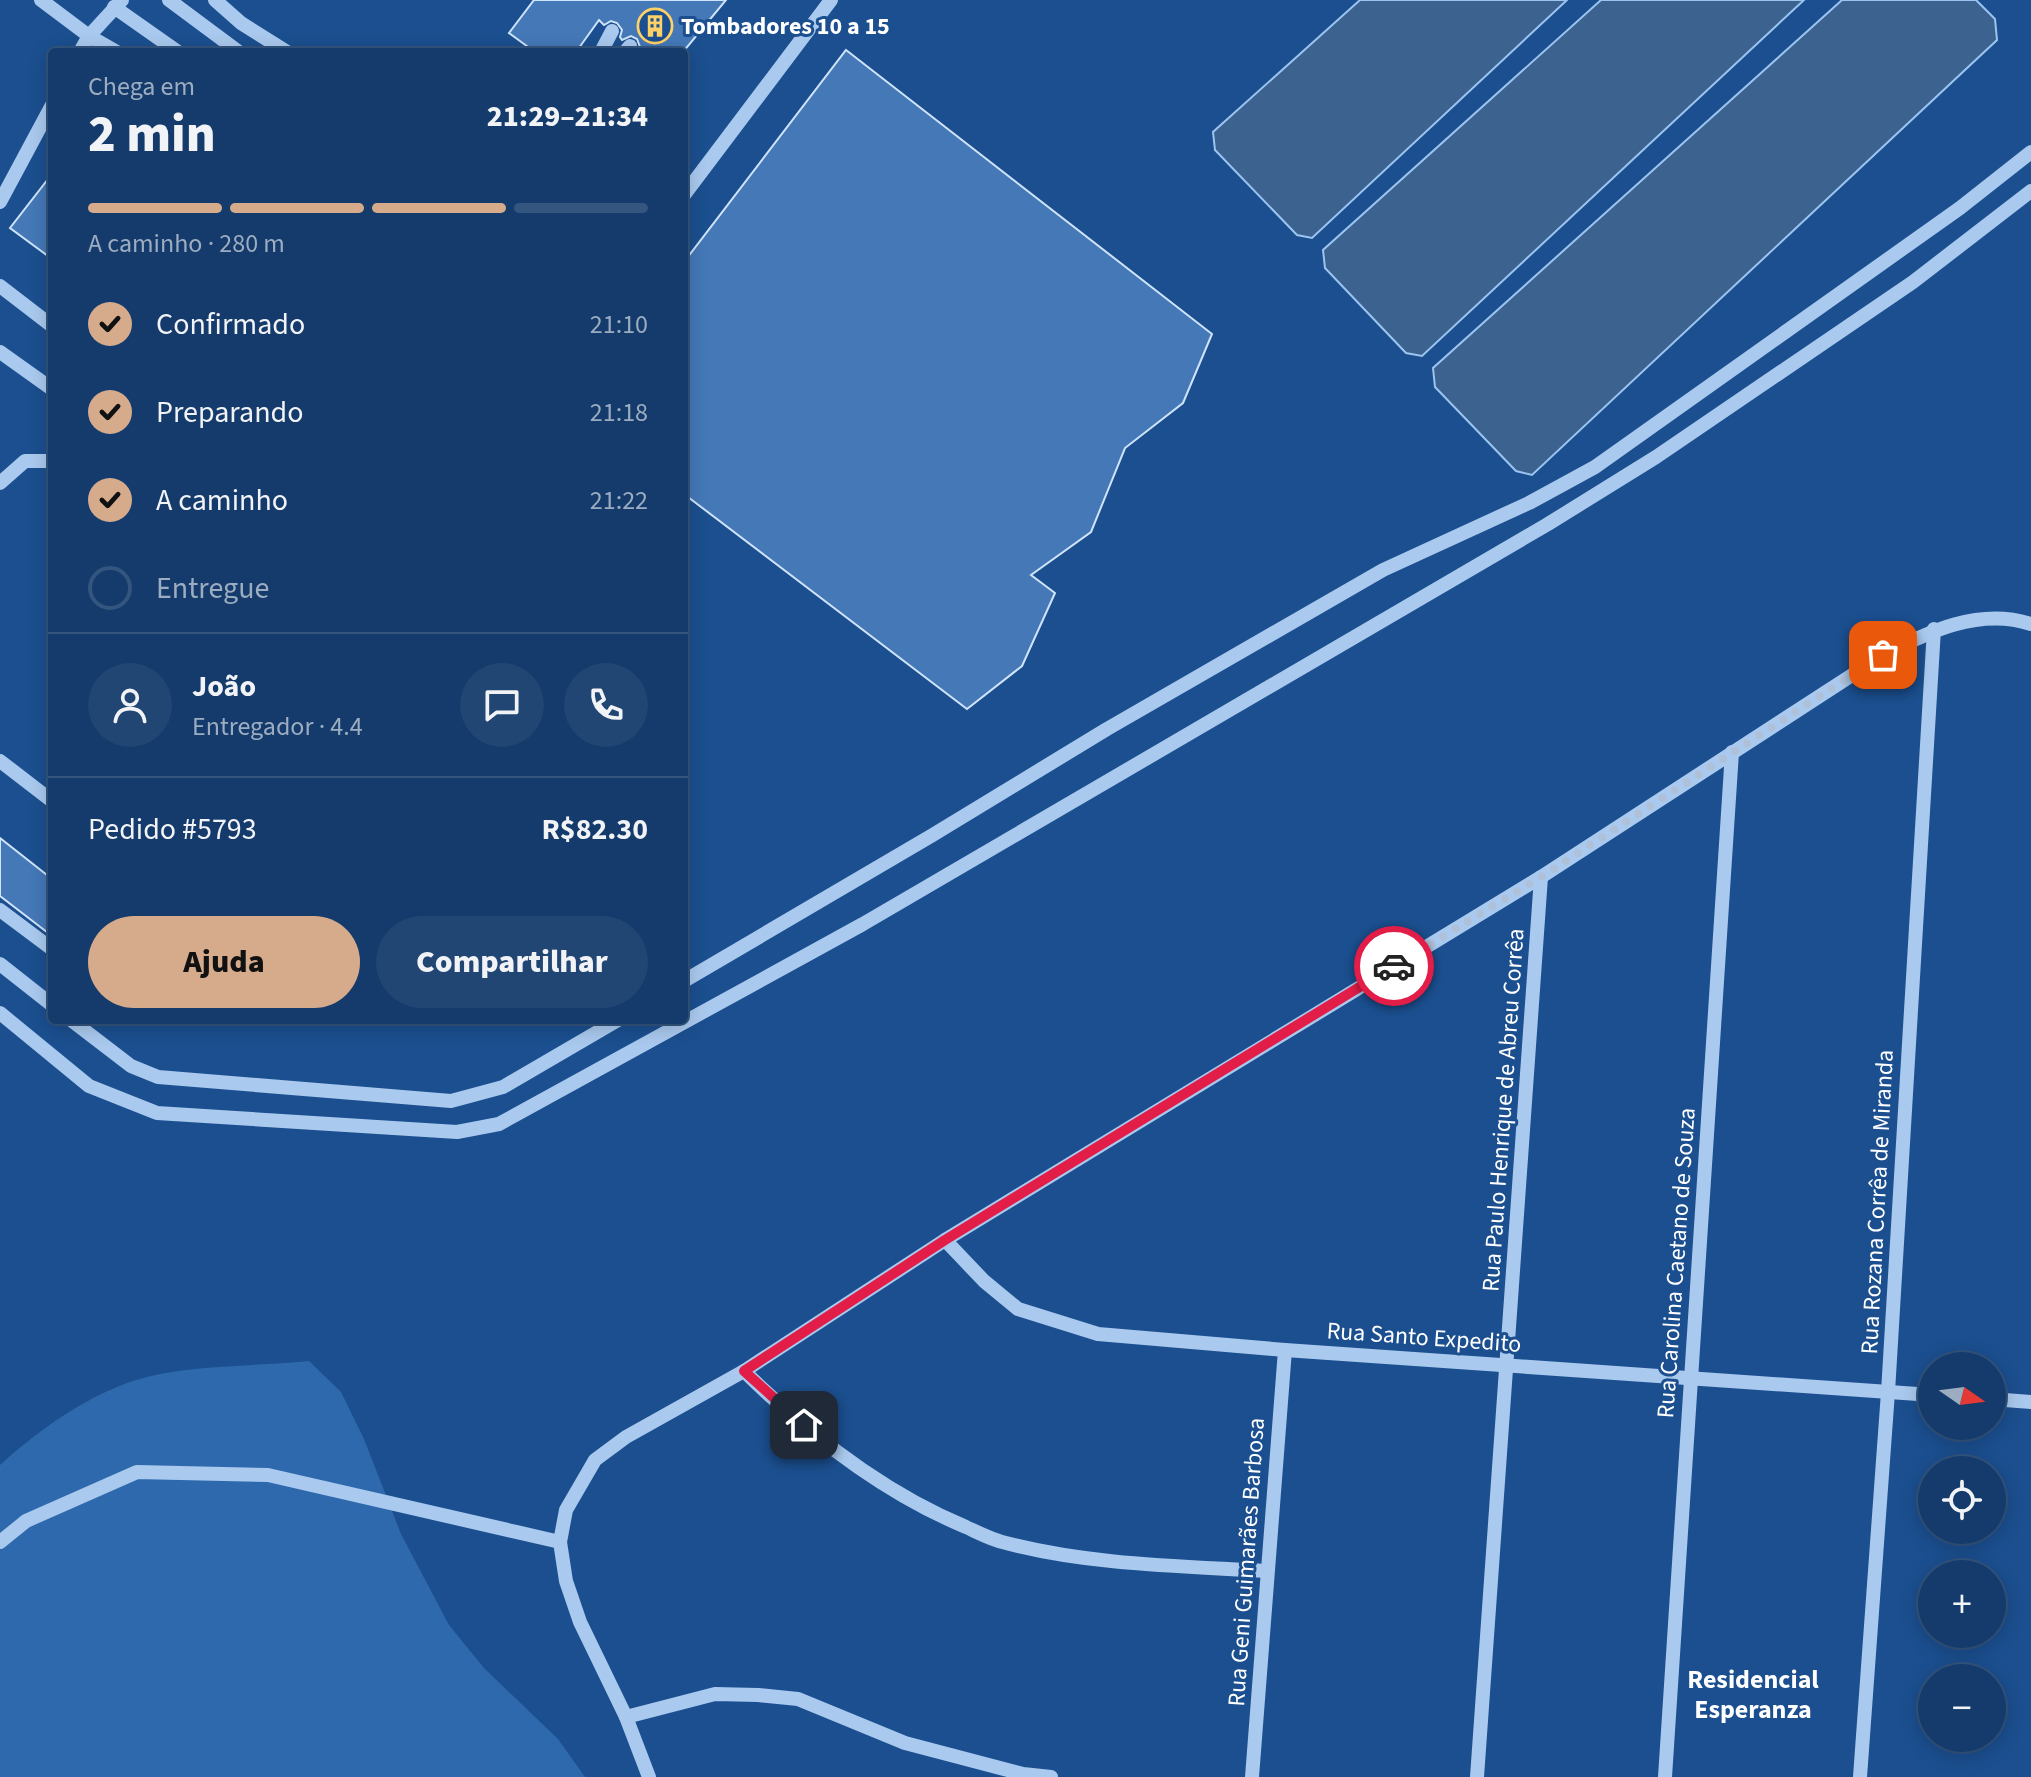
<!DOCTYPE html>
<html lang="pt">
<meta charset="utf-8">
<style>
:root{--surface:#143b6b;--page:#214673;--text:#f1f3f6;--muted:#9dadc1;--line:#33557e;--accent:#d6ab8b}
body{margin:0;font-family:"Source Sans 3",sans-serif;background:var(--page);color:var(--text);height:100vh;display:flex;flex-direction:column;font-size:30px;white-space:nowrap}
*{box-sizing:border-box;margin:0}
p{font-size:26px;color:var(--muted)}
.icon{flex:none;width:44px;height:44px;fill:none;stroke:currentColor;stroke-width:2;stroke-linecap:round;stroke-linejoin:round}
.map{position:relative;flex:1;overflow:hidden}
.drawer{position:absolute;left:48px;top:48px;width:640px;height:976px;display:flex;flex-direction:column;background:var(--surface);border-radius:8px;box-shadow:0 4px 20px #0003,0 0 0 2px var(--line)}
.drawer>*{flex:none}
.needle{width:52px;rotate:104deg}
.fabs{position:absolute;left:1918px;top:1352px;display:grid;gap:16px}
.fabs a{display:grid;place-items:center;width:88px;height:88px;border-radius:50%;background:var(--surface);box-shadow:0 4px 20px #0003,0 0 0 2px var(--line);font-size:40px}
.pin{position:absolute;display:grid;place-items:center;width:68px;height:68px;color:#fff;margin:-34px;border-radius:16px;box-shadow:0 4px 12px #0006}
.courier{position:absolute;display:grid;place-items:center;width:80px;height:80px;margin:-40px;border:6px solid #e11d48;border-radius:50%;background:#fff;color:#222;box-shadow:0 2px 10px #0007}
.headline em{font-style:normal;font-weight:800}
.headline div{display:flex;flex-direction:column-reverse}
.headline{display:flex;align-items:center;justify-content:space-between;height:136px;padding:0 40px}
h1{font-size:52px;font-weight:800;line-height:60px}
.bar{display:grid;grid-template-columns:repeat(4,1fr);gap:12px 8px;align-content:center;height:96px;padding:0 40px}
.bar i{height:10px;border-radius:6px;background:var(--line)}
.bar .active{background:var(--accent)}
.bar p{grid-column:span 4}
.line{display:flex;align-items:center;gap:20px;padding:0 40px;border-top:2px solid var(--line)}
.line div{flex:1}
.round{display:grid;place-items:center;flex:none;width:84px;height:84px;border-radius:42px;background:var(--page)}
ol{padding:0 40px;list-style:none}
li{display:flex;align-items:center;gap:24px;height:88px}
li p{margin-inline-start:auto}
li .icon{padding:8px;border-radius:50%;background:var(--accent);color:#111;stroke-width:4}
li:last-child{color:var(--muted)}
li i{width:44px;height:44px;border:4px solid var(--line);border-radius:50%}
.cta{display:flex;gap:16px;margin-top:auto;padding:16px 40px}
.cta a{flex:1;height:92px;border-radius:48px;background:var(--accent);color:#111;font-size:32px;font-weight:800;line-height:92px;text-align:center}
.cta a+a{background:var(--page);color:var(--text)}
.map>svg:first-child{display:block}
</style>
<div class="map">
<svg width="2031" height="1777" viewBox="0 0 2031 1777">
<rect width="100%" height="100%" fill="#1b4f8f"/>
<path fill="#2e69ad" d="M309,1361L341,1392L364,1439L401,1534L449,1625L484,1668L558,1739L585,1777H0V1465C44,1425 101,1385 160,1374C209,1365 259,1366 309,1361Z"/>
<g fill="#3c6290" stroke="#9cc4f0" stroke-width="2">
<polygon points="1360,0 1567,0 1312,238 1297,235 1215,150 1213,132"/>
<polygon points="1601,0 1804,0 1422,356 1406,353 1325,268 1323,250"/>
<polygon points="1842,0 1976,0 1995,19 1997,40 1532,475 1516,471 1435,387 1433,368"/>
</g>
<g fill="#4478b7" stroke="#cfe3fa" stroke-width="2">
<polygon points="534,0 726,0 683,52 638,52 640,47 637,39 631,36 622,40 620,37 622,30 617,23 611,21 604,25 599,20 576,52 535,52 509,33"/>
<polygon points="846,50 1212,334 1183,403 1125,448 1091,532 1031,575 1055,593 1022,666 967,709 684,494 684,262"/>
<polygon points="52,174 52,259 10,228"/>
<polygon points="0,838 52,879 52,936 0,896"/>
</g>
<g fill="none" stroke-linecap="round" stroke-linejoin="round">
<g stroke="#a9c9ee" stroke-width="14">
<polyline points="41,0 89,36 117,52"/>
<polyline points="169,0 239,52"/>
<polyline points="215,0 241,23 287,52"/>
<polyline points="114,7 178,52"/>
<polyline points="80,52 89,36 122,0"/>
<polyline points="601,52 612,31"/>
<polyline points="625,52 630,46"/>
<polyline points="684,195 831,0"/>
<polyline points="0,202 52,105"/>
<polyline points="0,286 52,326"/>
<polyline points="0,352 52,389"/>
<polyline points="0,483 25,461 52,461"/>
<polyline points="0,761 52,801"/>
<polyline points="0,910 52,949"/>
<polyline points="0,964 52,1005"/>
<polyline points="684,981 931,836 1107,729 1383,570 1529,503 1595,467 1960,208 2031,152"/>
<polyline points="0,1013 89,1086 157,1113 457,1132 499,1124 863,924 1548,524 1656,457 1913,282 2031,191"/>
<polyline points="71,1020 131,1066 158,1077 451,1101 503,1087 618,1020"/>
<polyline points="945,1240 984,1281 1018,1309 1098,1334 1285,1350 1932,1395"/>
<path d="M744,1371C809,1435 882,1492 966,1527C979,1533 992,1540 1006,1543C1090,1565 1180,1566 1266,1571"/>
<polyline points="1992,1399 2031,1402"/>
<polyline points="0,1542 26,1521 137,1472 268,1475 560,1542"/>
<polyline points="626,1717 715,1694 758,1695 798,1699 905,1743 1023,1774 1051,1777"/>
<path d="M649,1777L626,1717L580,1622L566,1581L560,1542L566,1510L595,1460L626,1437L744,1371L945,1240L1541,877L1883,655C1928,632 1979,607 2031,624"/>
<polyline points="1252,1777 1285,1350"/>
<polyline points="1477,1777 1541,877"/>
<polyline points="1665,1777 1732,752"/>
<polyline points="1860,1777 1888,1392 1934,629"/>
</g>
</g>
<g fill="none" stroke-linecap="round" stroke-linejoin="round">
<polyline stroke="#afc1d8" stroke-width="8" stroke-dasharray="0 14.4" points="1394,966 1541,877 1883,655"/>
<polyline stroke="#e11d48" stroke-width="10" points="804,1425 744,1371 945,1240 1394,966"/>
</g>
<defs>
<g id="building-ring" transform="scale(1.8)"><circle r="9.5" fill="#1b4f8f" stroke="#ffd166" stroke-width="1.5"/><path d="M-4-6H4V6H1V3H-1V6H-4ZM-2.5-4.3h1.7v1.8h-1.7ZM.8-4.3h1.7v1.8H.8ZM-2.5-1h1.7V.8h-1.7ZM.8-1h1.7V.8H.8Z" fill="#ffd166"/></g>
</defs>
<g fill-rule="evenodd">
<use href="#building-ring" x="655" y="26"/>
</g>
<g text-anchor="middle" stroke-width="6" stroke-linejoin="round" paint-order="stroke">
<g font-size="24" font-weight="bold" fill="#fff" stroke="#1b4f8f" text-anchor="start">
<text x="681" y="34">Tombadores 10 a 15</text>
</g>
<g font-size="24" fill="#fff" stroke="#1b4f8f">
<text transform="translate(1503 1110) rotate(-86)" y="8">Rua Paulo Henrique de Abreu Corrêa</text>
<text transform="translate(1877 1202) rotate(-87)" y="8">Rua Rozana Corrêa de Miranda</text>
<text transform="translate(1676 1263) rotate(-86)" y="8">Rua Carolina Caetano de Souza</text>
<text transform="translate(1424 1337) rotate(4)" y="8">Rua Santo Expedito</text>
<text transform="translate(1246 1562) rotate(-86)" y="8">Rua Geni Guimarães Barbosa</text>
</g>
<g font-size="26" font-weight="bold" fill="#fff" stroke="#1b4f8f">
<text x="1753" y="1688">Residencial<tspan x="1753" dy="30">Esperanza</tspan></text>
</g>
</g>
</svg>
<div class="fabs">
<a><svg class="needle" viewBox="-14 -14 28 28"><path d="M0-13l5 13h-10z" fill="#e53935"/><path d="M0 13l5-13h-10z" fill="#9dadc1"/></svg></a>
<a><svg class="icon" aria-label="locate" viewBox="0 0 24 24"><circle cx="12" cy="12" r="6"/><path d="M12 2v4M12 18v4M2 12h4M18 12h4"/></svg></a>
<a>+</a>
<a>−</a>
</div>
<div class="pin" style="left:1883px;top:655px;background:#ea580c"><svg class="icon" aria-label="bag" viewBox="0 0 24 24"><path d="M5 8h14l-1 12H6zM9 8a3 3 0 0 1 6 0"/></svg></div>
<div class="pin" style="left:804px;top:1425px;background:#1f2937"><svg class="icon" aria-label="home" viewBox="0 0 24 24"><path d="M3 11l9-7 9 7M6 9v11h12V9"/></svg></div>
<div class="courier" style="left:1394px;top:966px"><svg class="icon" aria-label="car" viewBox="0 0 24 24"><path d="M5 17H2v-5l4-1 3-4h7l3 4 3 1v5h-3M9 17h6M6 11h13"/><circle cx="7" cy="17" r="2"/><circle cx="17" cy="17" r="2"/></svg></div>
<section class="drawer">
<div class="headline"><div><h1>2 min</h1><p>Chega em</p></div><em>21:29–21:34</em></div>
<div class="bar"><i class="active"></i><i class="active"></i><i class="active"></i><i></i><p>A caminho · 280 m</p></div>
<ol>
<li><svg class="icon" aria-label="check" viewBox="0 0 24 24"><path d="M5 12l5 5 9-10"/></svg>Confirmado<p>21:10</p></li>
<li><svg class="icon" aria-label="check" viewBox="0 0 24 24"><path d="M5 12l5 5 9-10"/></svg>Preparando<p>21:18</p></li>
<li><svg class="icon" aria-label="check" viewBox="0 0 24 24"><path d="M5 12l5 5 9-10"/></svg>A caminho<p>21:22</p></li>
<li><i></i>Entregue</li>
</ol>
<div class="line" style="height:144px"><a class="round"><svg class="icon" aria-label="person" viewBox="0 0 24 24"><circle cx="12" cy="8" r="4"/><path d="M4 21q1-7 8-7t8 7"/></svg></a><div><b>João</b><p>Entregador · 4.4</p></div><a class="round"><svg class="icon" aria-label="chat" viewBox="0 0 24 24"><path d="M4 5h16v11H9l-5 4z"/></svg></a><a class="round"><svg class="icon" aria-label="phone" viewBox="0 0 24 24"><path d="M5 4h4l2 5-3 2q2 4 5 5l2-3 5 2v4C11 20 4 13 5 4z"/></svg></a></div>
<div class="line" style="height:104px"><div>Pedido #5793</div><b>R$82.30</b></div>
<div class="cta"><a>Ajuda</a><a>Compartilhar</a></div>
</section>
</div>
